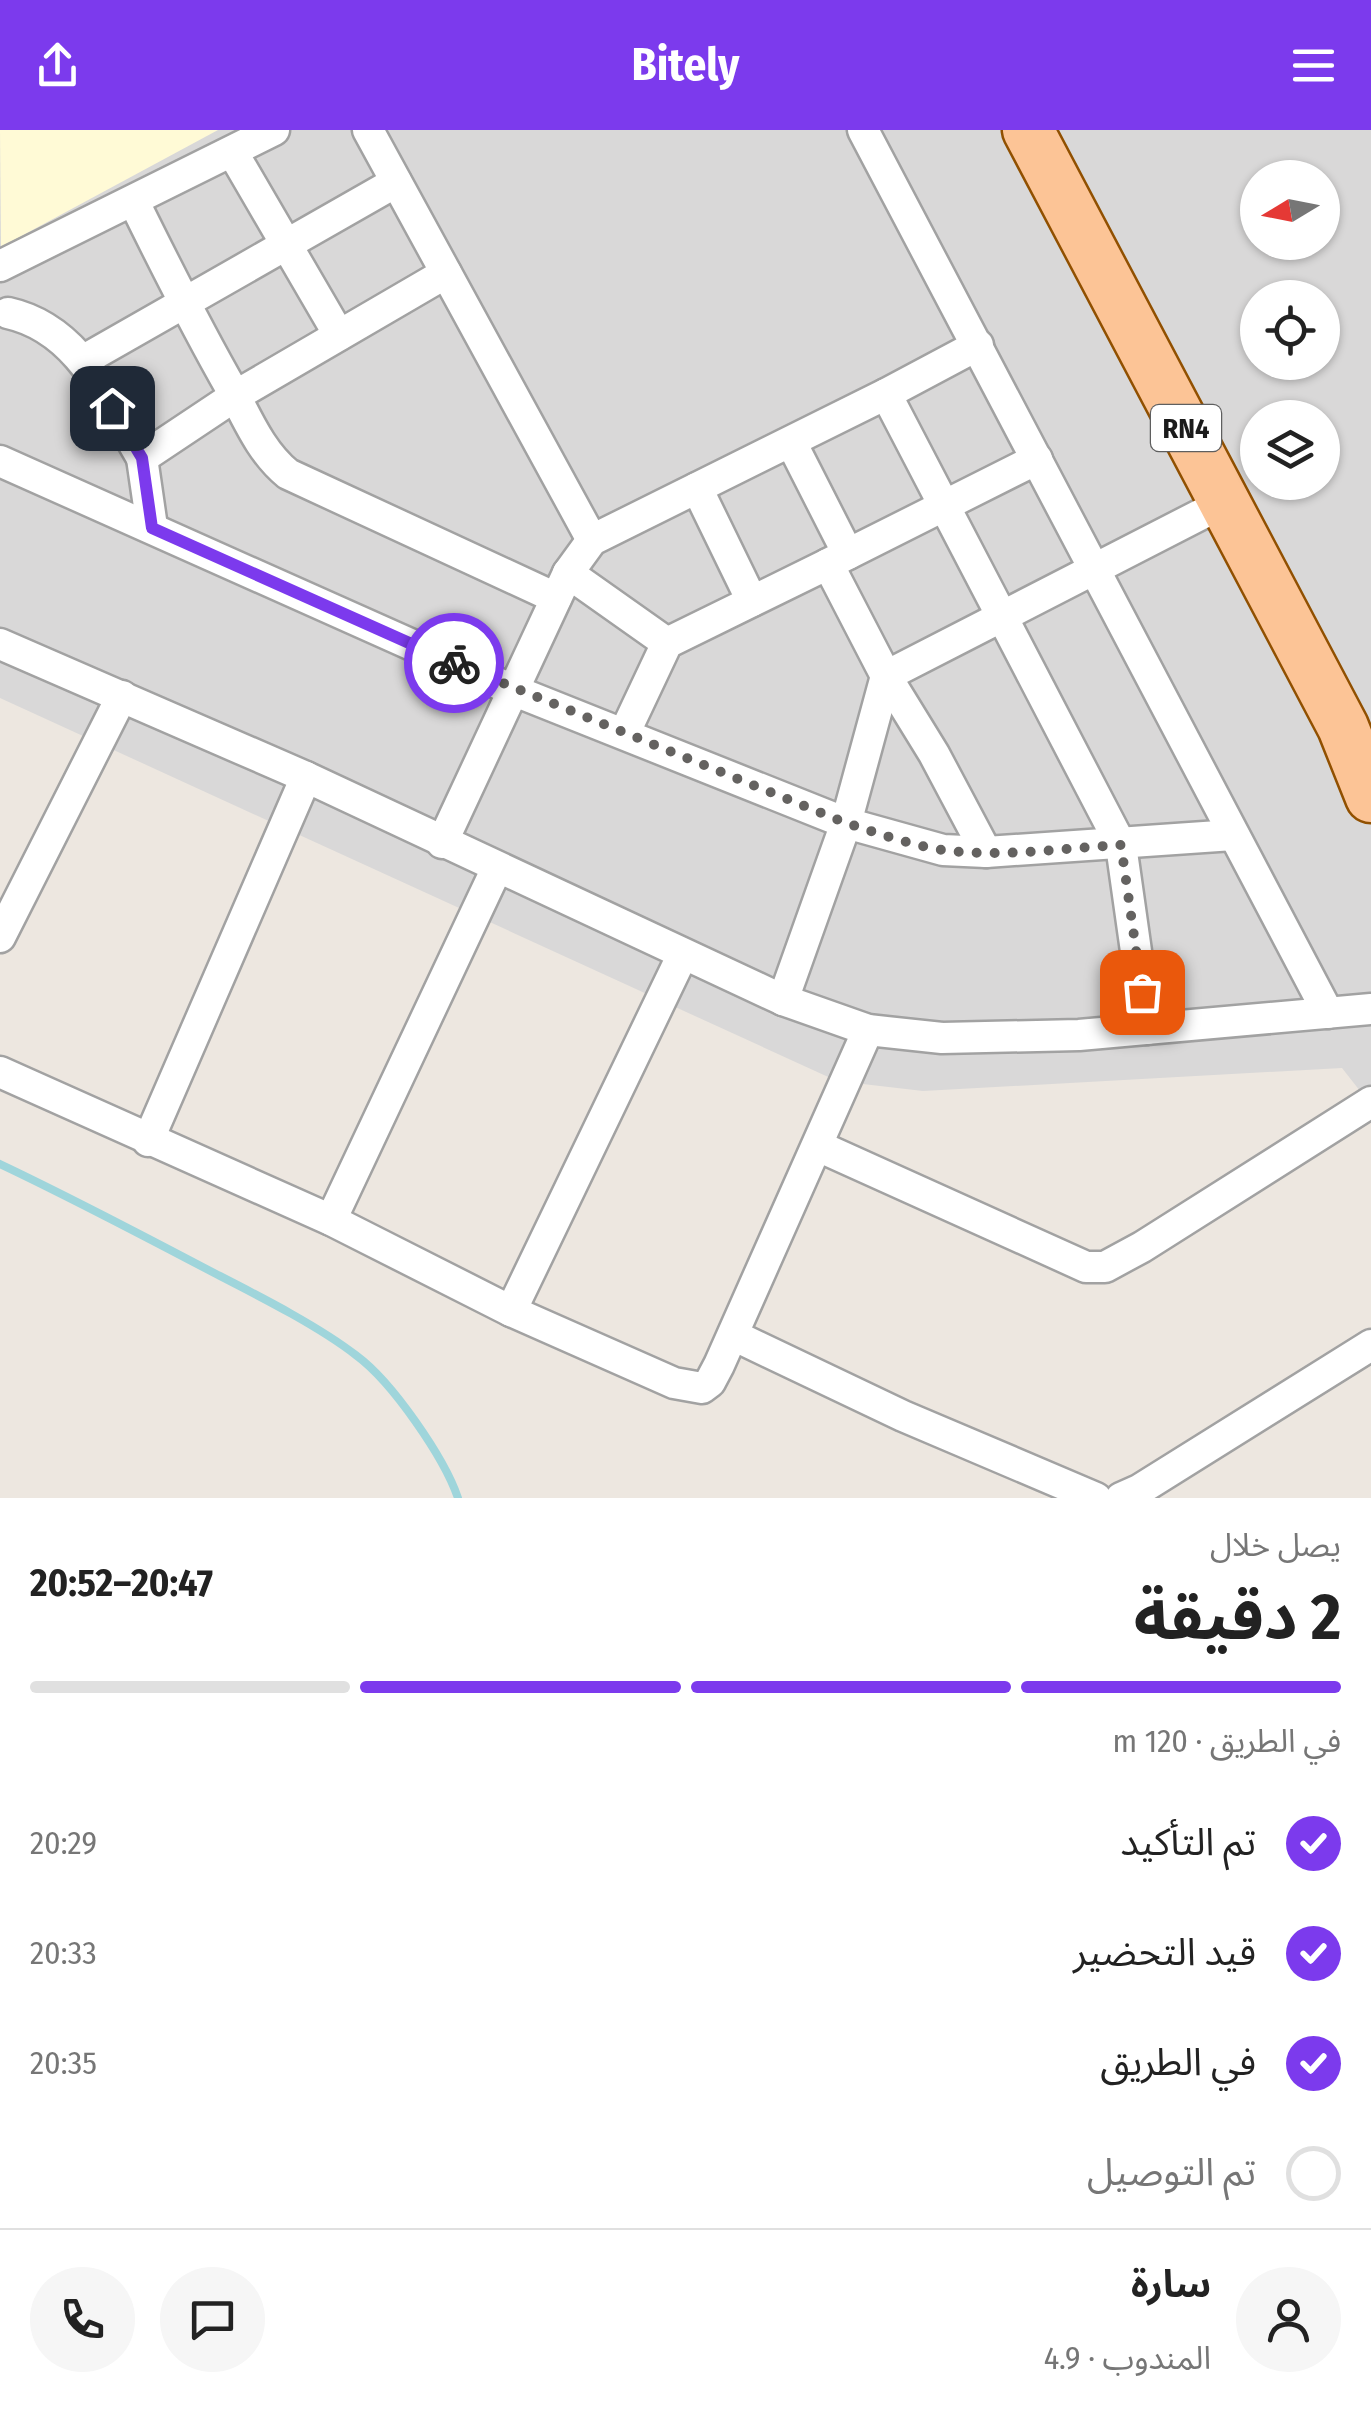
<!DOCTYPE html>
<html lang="ar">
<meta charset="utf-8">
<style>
:root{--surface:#fff;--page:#f6f6f6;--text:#222;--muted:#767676;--line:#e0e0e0;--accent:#7c3aed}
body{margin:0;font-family:"Fira Sans Condensed","Noto Sans Arabic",sans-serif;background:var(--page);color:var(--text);direction:rtl;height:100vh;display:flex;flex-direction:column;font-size:38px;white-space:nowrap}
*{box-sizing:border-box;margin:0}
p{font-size:32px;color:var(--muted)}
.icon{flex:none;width:55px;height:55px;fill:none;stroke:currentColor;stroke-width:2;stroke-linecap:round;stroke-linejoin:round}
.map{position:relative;height:1368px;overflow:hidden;direction:ltr}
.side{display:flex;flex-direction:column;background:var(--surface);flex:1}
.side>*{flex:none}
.needle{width:65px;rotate:260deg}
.controls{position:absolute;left:1240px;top:30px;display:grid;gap:20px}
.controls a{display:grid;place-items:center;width:100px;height:100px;border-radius:50%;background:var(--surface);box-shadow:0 2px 8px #0004;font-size:50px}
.pin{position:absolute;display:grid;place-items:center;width:85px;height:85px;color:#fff;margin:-42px;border-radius:20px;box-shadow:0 5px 15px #0006}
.courier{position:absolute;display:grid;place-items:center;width:100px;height:100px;margin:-50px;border:8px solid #7c3aed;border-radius:50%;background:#fff;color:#222;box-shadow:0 2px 12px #0007}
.head em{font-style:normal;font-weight:700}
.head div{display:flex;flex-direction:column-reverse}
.head{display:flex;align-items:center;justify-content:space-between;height:170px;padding:0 30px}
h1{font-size:65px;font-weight:700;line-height:75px}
.bar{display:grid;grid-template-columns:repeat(4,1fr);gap:15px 10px;align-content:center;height:120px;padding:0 30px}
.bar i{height:12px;border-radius:8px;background:var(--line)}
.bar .selected{background:var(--accent)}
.bar p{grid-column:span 4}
.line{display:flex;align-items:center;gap:25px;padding:0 30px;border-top:2px solid var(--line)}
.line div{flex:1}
.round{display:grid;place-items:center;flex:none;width:105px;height:105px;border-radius:52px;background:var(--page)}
ol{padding:0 30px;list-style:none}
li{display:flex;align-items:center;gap:30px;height:110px}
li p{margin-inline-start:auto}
li .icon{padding:10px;border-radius:50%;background:var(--accent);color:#fff;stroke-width:4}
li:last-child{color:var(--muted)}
li i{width:55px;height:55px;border:5px solid var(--line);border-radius:50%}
header{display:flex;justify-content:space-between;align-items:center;height:130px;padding:0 30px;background:var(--accent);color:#fff;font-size:45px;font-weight:700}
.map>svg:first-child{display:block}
</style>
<header><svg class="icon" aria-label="menu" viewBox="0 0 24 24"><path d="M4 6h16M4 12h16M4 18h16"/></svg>Bitely<svg class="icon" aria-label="share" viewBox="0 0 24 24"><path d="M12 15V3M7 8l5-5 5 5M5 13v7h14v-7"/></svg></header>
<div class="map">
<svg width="1371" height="1368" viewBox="0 0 1371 1368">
<rect width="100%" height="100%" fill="#ede7e0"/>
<path fill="#d9d8d8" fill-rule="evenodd" d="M0,0H1371V975L1342,938L923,961L837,951L0,568ZM1258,48H1322V112H1258ZM1258,168H1322V232H1258ZM1258,288H1322V352H1258Z"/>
<polygon fill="#fffad6" points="0,0 218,0 1,117"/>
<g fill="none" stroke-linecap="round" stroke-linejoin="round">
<path stroke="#9fd5db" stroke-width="8" d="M0,1034C74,1069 146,1107 218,1145C261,1167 320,1197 357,1226C392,1252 444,1327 458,1368"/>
<g stroke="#a2a2a2" stroke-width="35">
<g id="street">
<polyline points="368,0 592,410"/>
<polyline points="863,0 1328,883"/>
<polyline points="233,23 339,205"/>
<path d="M134,72C165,135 197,199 232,260C248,290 261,322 288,344L556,468"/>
<polyline points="0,136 274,0"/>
<path d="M8,183C80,199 107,270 142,328L235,266L446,143"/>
<polyline points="84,230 396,52"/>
<polyline points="886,264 1121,715 1147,899"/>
<polyline points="791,312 848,424"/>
<polyline points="142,328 152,397"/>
<polyline points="0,331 515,561 846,693 943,720 986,722 1233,705"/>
<polyline points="697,358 752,471"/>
<polyline points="828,434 1037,329"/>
<polyline points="568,443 667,513"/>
<polyline points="0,514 306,647 783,870 868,900 942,908 1079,905 1371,879"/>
<polyline points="625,602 667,513 828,434 886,546 846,693 783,870"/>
<polyline points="442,713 568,443 592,410 886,264 978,215"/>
<polyline points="986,722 934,624 886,546 1225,372"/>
<polyline points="0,807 122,566"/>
<polyline points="0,942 331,1090 511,1181 674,1253 702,1258 710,1252 719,1235 868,900"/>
<polyline points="148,1011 306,647"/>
<polyline points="818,1016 1086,1137 1105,1137 1142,1117 1371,972"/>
<polyline points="331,1090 497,738"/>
<polyline points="511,1181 683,824"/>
<polyline points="733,1205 903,1286 1096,1368"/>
<polyline points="1121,1368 1139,1360 1371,1215"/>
</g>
</g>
<g stroke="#915000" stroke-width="55">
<polyline id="primary" points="1028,0 1343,597 1371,667"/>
</g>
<use href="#street" stroke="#fff" stroke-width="30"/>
<use href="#primary" stroke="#fcc496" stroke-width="50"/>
</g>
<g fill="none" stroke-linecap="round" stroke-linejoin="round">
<path stroke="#646260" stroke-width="10" stroke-dasharray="0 18" d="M454,533L846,693C878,703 910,715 943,720C1000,728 1063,718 1121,715L1142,862"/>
<polyline stroke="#7c3aed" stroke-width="12" points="112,278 142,328 152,398 454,533"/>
</g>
<g text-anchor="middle" stroke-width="8" stroke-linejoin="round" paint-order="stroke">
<rect fill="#fff" stroke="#5f5f5f" stroke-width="2.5" x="1151" y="275" width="70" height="46" rx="8"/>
<g font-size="28" font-weight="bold" fill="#1b1b1b">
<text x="1186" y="308">RN4</text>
</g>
</g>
</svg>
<div class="controls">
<a><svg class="needle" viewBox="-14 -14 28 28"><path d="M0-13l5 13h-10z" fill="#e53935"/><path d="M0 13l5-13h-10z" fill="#767676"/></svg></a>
<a><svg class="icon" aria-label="locate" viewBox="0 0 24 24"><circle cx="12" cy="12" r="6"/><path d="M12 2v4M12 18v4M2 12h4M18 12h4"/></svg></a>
<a><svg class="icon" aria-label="layers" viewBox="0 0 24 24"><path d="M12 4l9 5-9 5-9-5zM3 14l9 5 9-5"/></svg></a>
</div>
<div class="pin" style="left:1142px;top:862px;background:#ea580c"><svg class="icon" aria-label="bag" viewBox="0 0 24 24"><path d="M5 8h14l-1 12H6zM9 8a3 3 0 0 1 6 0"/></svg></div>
<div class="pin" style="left:112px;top:278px;background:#1f2937"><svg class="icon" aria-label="home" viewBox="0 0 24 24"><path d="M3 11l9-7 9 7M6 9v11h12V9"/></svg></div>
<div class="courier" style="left:454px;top:533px"><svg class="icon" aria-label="bike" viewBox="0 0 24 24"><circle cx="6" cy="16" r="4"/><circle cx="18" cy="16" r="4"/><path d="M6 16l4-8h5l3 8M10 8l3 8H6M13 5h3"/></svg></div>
</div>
<section class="side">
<div class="head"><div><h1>2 دقيقة</h1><p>يصل خلال</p></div><em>20:47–20:52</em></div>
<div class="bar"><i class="selected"></i><i class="selected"></i><i class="selected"></i><i></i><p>في الطريق · 120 m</p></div>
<ol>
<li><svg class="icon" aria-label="check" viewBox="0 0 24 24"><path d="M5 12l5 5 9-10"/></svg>تم التأكيد<p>20:29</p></li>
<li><svg class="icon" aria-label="check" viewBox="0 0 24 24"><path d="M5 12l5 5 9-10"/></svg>قيد التحضير<p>20:33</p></li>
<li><svg class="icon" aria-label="check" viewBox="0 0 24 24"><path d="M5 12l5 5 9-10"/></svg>في الطريق<p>20:35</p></li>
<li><i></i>تم التوصيل</li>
</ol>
<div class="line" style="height:180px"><a class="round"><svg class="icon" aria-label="person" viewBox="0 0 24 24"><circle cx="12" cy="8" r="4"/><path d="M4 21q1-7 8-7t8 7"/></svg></a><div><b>سارة</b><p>المندوب · 4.9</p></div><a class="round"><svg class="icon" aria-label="chat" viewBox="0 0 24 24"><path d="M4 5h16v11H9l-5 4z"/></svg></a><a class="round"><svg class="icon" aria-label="phone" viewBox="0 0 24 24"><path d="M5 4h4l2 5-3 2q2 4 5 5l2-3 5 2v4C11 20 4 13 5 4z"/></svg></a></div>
</section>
